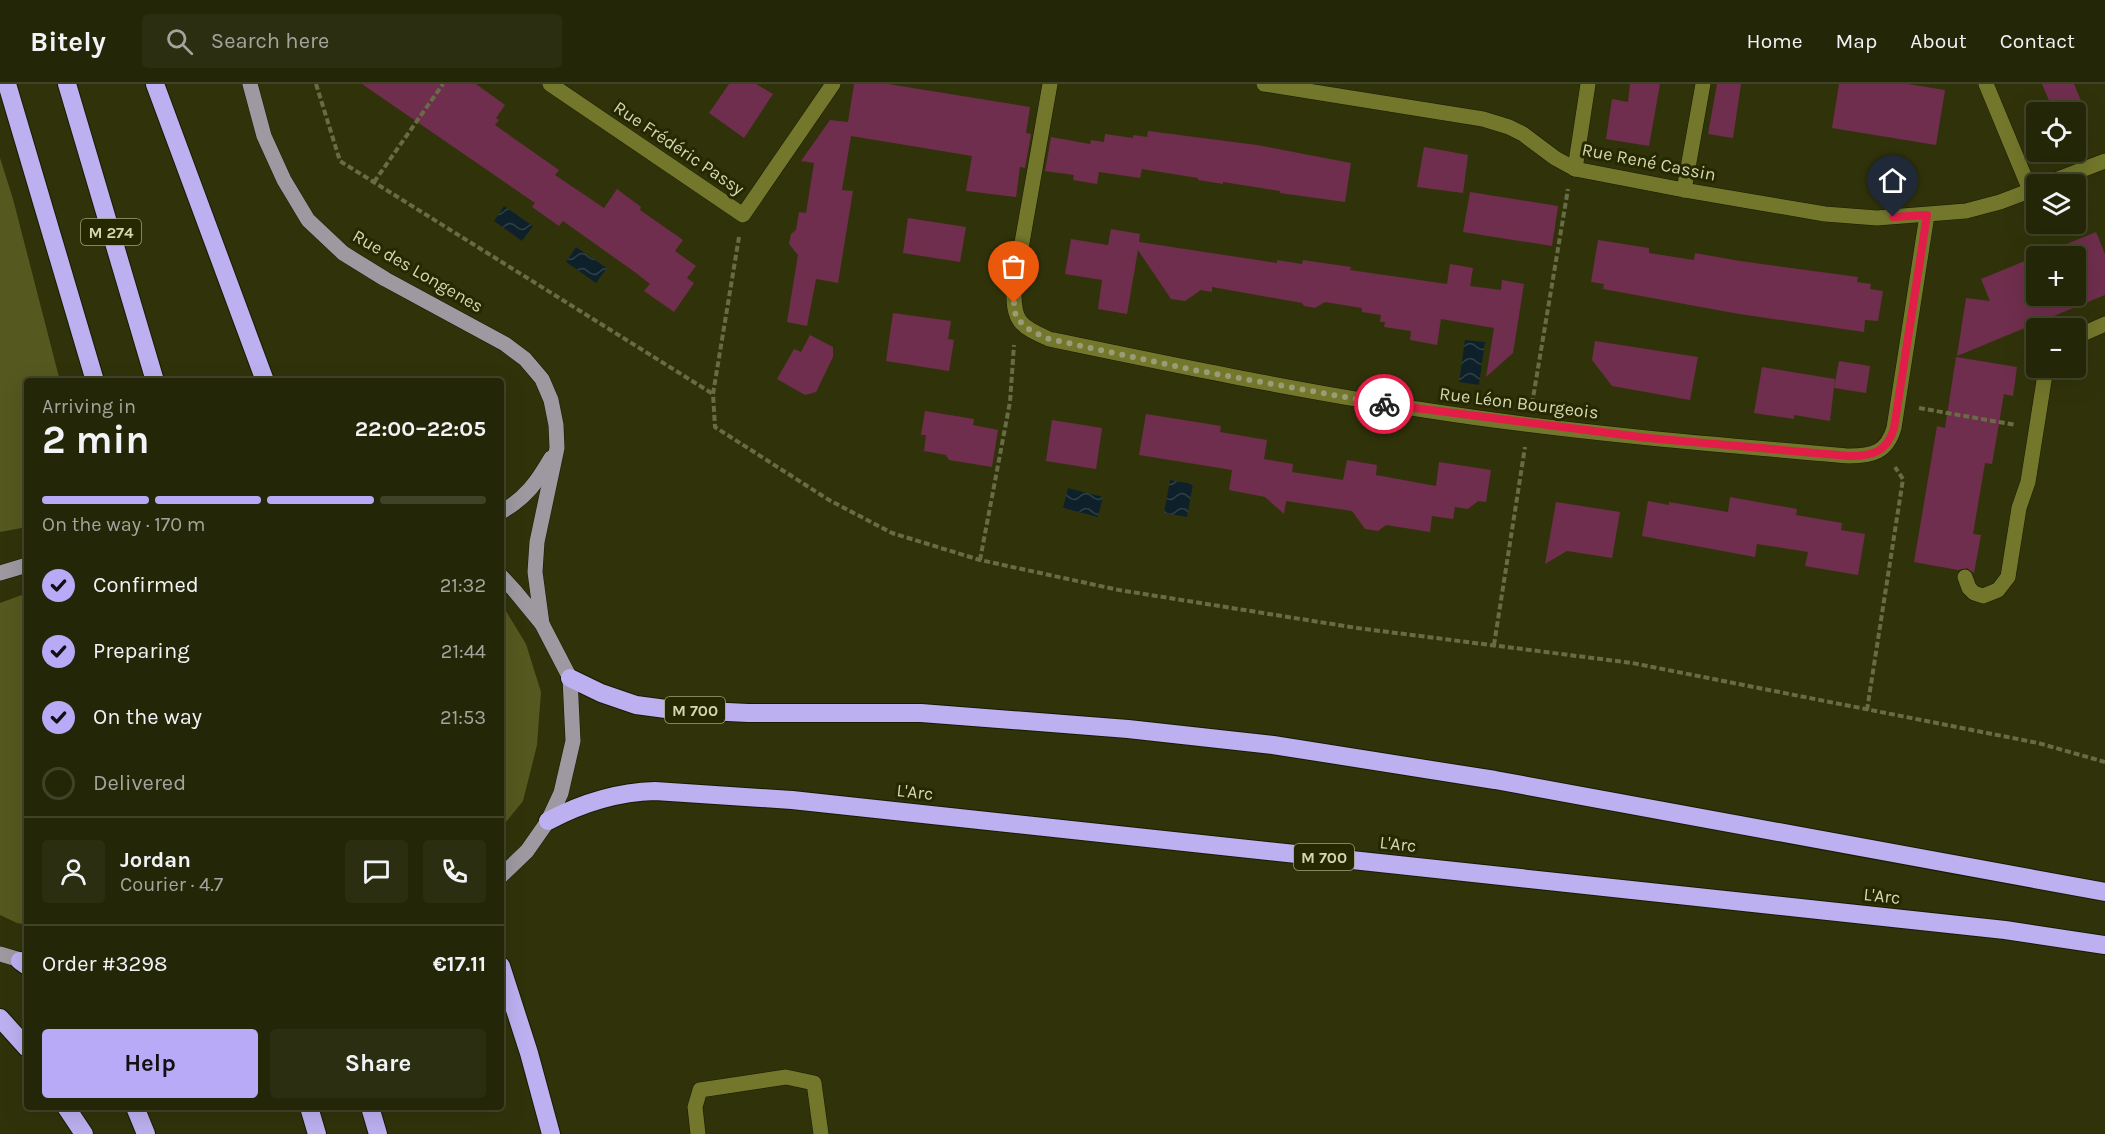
<!DOCTYPE html>
<meta charset="utf-8">
<style>
:root{--surface:#242608;--page:#2c2e12;--text:#f1f3f6;--muted:#a3a59c;--line:#414329;--accent:#b9aaf7}
body{margin:0;font-family:Karla,sans-serif;background:var(--page);color:var(--text);height:100vh;display:flex;flex-direction:column;font-size:22px;white-space:nowrap}
*{box-sizing:border-box;margin:0}
p{font-size:20px;color:var(--muted)}
.icon{flex:none;width:33px;height:33px;fill:none;stroke:currentColor;stroke-width:2;stroke-linecap:round;stroke-linejoin:round}
.map{position:relative;flex:1;overflow:hidden}
.drawer{position:absolute;left:24px;top:294px;width:480px;height:732px;display:flex;flex-direction:column;background:var(--surface);border-radius:6px;box-shadow:0 6px 24px #0002,0 0 0 2px var(--line)}
.drawer>*{flex:none}
.buttons{position:absolute;left:2026px;top:18px;display:grid;gap:12px}
.buttons a{display:grid;place-items:center;width:60px;height:60px;border-radius:6px;background:var(--surface);box-shadow:0 6px 24px #0002,0 0 0 2px var(--line);font-size:30px}
.pin{position:absolute;display:grid;place-items:center;width:51px;height:51px;color:#fff;margin:-62px -26px;border-radius:50% 50% 50% 0;rotate:-45deg;box-shadow:0 0 6px #0007}
.pin .icon{rotate:45deg}
.courier{position:absolute;display:grid;place-items:center;width:60px;height:60px;margin:-30px;border:4px solid #e11d48;border-radius:50%;background:#fff;color:#222;box-shadow:0 2px 8px #0007}
.overview em{font-style:normal;font-weight:700}
.overview div{display:flex;flex-direction:column-reverse}
.overview{display:flex;align-items:center;justify-content:space-between;height:102px;padding:0 18px}
h1{font-size:39px;font-weight:700;line-height:45px}
.bar{display:grid;grid-template-columns:repeat(4,1fr);gap:9px 6px;align-content:center;height:72px;padding:0 18px}
.bar i{height:8px;border-radius:4px;background:var(--line)}
.bar .active{background:var(--accent)}
.bar p{grid-column:span 4}
.line{display:flex;align-items:center;gap:15px;padding:0 18px;border-top:2px solid var(--line)}
.line div{flex:1}
.round{display:grid;place-items:center;flex:none;width:63px;height:63px;border-radius:6px;background:var(--page)}
ol{padding:0 18px;list-style:none}
li{display:flex;align-items:center;gap:18px;height:66px}
li p{margin-inline-start:auto}
li .icon{padding:6px;border-radius:50%;background:var(--accent);color:#111;stroke-width:4}
li:last-child{color:var(--muted)}
li i{width:33px;height:33px;border:3px solid var(--line);border-radius:50%}
.cta{display:flex;gap:12px;margin-top:auto;padding:12px 18px}
.cta a{flex:1;height:69px;border-radius:6px;background:var(--accent);color:#111;font-size:24px;font-weight:700;line-height:69px;text-align:center}
.cta a+a{background:var(--page);color:var(--text)}
header{display:flex;align-items:center;gap:36px;box-sizing:border-box;height:84px;padding:0 30px;background:var(--surface);border-bottom:2px solid var(--line)}
header strong{font-size:28px}
nav{display:flex;gap:33px;margin-inline-start:auto;font-size:21px}
.search{width:420px;height:54px;background:var(--page);display:flex;align-items:center;gap:15px;box-sizing:border-box;padding:0 21px;border-radius:6px;color:var(--muted);font-size:22px}
.map>svg:first-child{display:block}
</style>
<header>
<strong>Bitely</strong>
<div class="search"><svg class="icon" aria-label="search" viewBox="0 0 24 24"><circle cx="10" cy="10" r="6"/><path d="M15 15l6 6"/></svg>Search here</div>
<nav><a>Home</a><a>Map</a><a>About</a><a>Contact</a></nav>
</header>
<div class="map">
<svg width="2105" height="1050" viewBox="0 0 2105 1050">
<defs>
<pattern id="water-waves" width="16" height="10" patternUnits="userSpaceOnUse" patternTransform="scale(1.5)"><rect width="16" height="10" fill="#0e212a"/><path d="M0 5q4-4 8 0t8 0" fill="none" stroke="#304046"/></pattern>
</defs>
<rect width="100%" height="100%" fill="#30330a"/>
<g fill="#55591f">
<polygon points="0,74 13,115 60,297 27,297 27,443 0,448"/>
<polygon points="27,509 27,841 17,839 0,831 0,519"/>
<polygon points="501,519 526,560 541,608 537,661 523,717 501,744"/>
</g>
<g fill="url(#water-waves)">
<polygon points="504,122 533,142 522,157 494,137"/>
<polygon points="576,163 607,184 596,199 566,178"/>
<polygon points="1465,256 1485,258 1479,301 1459,298"/>
<polygon points="1170,396 1193,400 1187,433 1164,429"/>
<polygon points="1068,404 1103,413 1098,433 1063,424"/>
</g>
<g fill="#6f2e4d" fill-rule="evenodd">
<polygon points="362,0 476,0 505,21 496,34 499,36 495,41 559,86 555,91 604,124 617,105 641,123 640,126 683,156 675,167 696,182 687,194 694,199 674,228 644,207 650,200 636,189 563,137 559,142 532,123 535,119"/>
<polygon points="729,0 756,0 773,10 744,54 709,29"/>
<polygon points="854,0 888,0 1030,23 1026,49 1031,50 1025,84 1020,83 1016,113 966,107 972,72 851,52 842,106 853,107 838,199 816,195 807,242 787,238 798,171 789,160 791,150 796,146 799,128 806,129 814,79 801,77 830,36 848,38"/>
<polygon points="1630,0 1660,0 1649,62 1606,55 1612,15 1628,18"/>
<polygon points="1717,0 1741,0 1733,54 1708,50"/>
<polygon points="1839,0 1908,0 1945,6 1936,61 1832,44"/>
<polygon points="2042,0 2074,0 2081,17 2054,28"/>
<polygon points="1148,47 1257,61 1351,79 1345,118 1280,109 1280,107 1223,98 1223,100 1198,96 1198,94 1142,85 1140,94 1099,88 1097,100 1073,96 1074,91 1045,87 1051,53 1090,60 1091,56 1104,58 1105,50 1133,54 1133,51 1147,53"/>
<polygon points="1424,63 1468,71 1463,109 1417,103"/>
<polygon points="1470,108 1558,122 1552,162 1463,148"/>
<polygon points="908,134 966,143 960,178 903,169"/>
<polygon points="1111,145 1140,150 1139,158 1277,179 1277,176 1302,180 1303,176 1351,183 1350,186 1447,200 1450,180 1473,184 1470,202 1501,206 1502,196 1524,200 1513,269 1486,293 1494,244 1441,235 1437,261 1410,256 1411,247 1384,243 1385,238 1380,238 1381,231 1362,228 1362,224 1325,218 1315,224 1304,222 1302,219 1212,203 1212,208 1201,206 1185,217 1171,215 1138,166 1127,230 1098,225 1102,196 1065,190 1071,155 1108,161"/>
<path d="M2096,148L2105,170V211L1957,272L1966,214L1990,217L1981,195ZM2037,172H2076V212H2037Z"/>
<polygon points="1598,156 1649,164 1649,169 1694,176 1695,169 1740,177 1858,193 1857,198 1871,200 1870,205 1883,207 1878,237 1865,236 1864,248 1739,230 1603,205 1604,200 1591,198"/>
<polygon points="893,229 951,237 948,255 954,256 949,287 886,277"/>
<polygon points="810,251 833,263 833,273 816,308 805,311 777,295 794,265 801,268"/>
<polygon points="1595,257 1698,273 1690,316 1612,302 1592,276"/>
<polygon points="1956,273 2017,283 2013,312 2004,310 1992,380 1985,379 1973,450 1981,451 1974,489 1967,484 1958,486 1914,478 1937,342 1945,344"/>
<polygon points="1839,277 1870,282 1866,309 1834,304"/>
<polygon points="1762,283 1835,295 1830,337 1794,331 1794,335 1754,329"/>
<polygon points="925,327 974,335 973,341 998,346 992,383 949,376 946,371 924,367 926,351 921,351"/>
<polygon points="1146,330 1221,342 1220,348 1267,356 1264,375 1293,380 1292,388 1343,396 1347,376 1377,381 1376,391 1436,402 1439,378 1491,386 1486,418 1478,417 1468,425 1455,423 1453,435 1432,432 1430,448 1386,441 1378,447 1365,445 1352,427 1286,417 1284,430 1265,413 1229,406 1232,386 1139,371"/>
<polygon points="1052,336 1102,344 1096,385 1046,377"/>
<polygon points="1730,413 1797,425 1796,431 1842,439 1841,446 1865,450 1858,491 1805,482 1808,468 1757,460 1755,473 1642,452 1648,417 1669,421 1669,418 1728,428"/>
<polygon points="1556,418 1620,428 1612,474 1567,467 1545,480"/>
</g>
<g fill="none" stroke-linecap="round" stroke-linejoin="round">
<g stroke="#181a03" stroke-width="16">
<g id="minor">
<polyline points="550,0 743,131 833,0"/>
<path d="M1050,0L1014,204C1013,238 1020,242 1049,255C1174,281 1298,307 1424,326C1565,348 1708,360 1849,372C1873,372 1887,368 1894,344L1927,131"/>
<polyline points="1264,0 1483,35 1509,43 1523,50 1555,74 1575,85 1684,106 1825,130 1877,134 1966,127 2000,118 2037,104"/>
<polyline points="1986,0 2030,106"/>
<polyline points="1575,85 1588,0"/>
<polyline points="2045,100 2105,77"/>
<polyline points="1684,106 1703,0"/>
<polyline points="2076,253 2105,240"/>
<polyline points="1965,493 1969,504 1974,509 1983,512 1998,506 2008,493 2019,424 2028,398 2046,284"/>
<polyline points="698,1050 695,1023 700,1006 786,993 814,999 821,1050"/>
</g>
</g>
<g stroke="#181a03" stroke-width="16">
<g id="major">
<polyline points="250,0 264,52 284,96 308,136 343,169 385,195 505,260 525,275 542,295 551,316 556,341 557,364 537,458 535,488 542,540"/>
<path d="M501,428C526,414 537,398 551,374"/>
<polyline points="0,489 27,481"/>
<polyline points="501,492 514,506 542,540 570,594 573,657 561,709 548,737 527,767 501,792"/>
<polyline points="0,870 27,878"/>
</g>
</g>
<g stroke="#181a03" stroke-width="20">
<g id="highway">
<polyline points="7,0 95,297"/>
<polyline points="67,0 155,297"/>
<polyline points="155,0 265,297"/>
<polyline points="570,594 601,609 636,621 666,625 748,629 921,629 1128,645 1273,661 1495,696 2105,808"/>
<path d="M548,737C582,719 616,708 655,707L792,716L2005,846L2105,861"/>
<polyline points="20,877 27,882"/>
<polyline points="501,882 529,969 551,1050"/>
<polyline points="0,934 27,964"/>
<polyline points="66,1023 84,1050"/>
<polyline points="135,1023 146,1050"/>
<polyline points="309,1023 317,1050"/>
<polyline points="370,1023 378,1050"/>
</g>
</g>
<g stroke="#686c44" stroke-width="4" stroke-dasharray="6 3" stroke-linecap="butt">
<polyline points="316,0 340,77 713,310"/>
<polyline points="374,98 443,0"/>
<polyline points="739,153 713,310 715,343 829,416 892,449 980,476 1119,506 1357,544 1632,579 2038,659 2105,678"/>
<polyline points="1532,320 1568,105"/>
<polyline points="1919,324 2016,341"/>
<polyline points="980,476 1010,318 1014,261"/>
<polyline points="1494,561 1525,363"/>
<polyline points="1867,626 1903,395 1895,383"/>
</g>
<use href="#minor" stroke="#72772b" stroke-width="15"/>
<use href="#major" stroke="#9e99a1" stroke-width="15"/>
<use href="#highway" stroke="#bcb0f0" stroke-width="18"/>
</g>
<g fill="none" stroke-linecap="round" stroke-linejoin="round">
<polyline stroke="#999d77" stroke-width="6" stroke-dasharray="0 10.8" points="1014,219 1016,234 1031,247 1049,255 1194,286 1384,320"/>
<path stroke="#e11d48" stroke-width="8" d="M1384,320L1648,354L1849,372C1873,372 1887,368 1894,344L1927,131L1893,133"/>
</g>
<g text-anchor="middle" stroke-width="6" stroke-linejoin="round" paint-order="stroke">
<g fill="#262900" stroke="#9ea27d" stroke-width="1.5">
<rect x="81" y="135" width="60" height="26" rx="4.5"/>
<rect x="665" y="613" width="60" height="26" rx="4.5"/>
<rect x="1294" y="760" width="60" height="26" rx="4.5"/>
</g>
<g font-size="16" font-weight="bold" fill="#d2d6b2">
<text x="111" y="154">M 274</text>
<text x="695" y="632">M 700</text>
<text x="1324" y="779">M 700</text>
</g>
<g font-size="18" fill="#d2d6b2" stroke="#262900">
<text transform="translate(679 64) rotate(34)" y="6">Rue Frédéric Passy</text>
<text transform="translate(1649 78) rotate(11)" y="6">Rue René Cassin</text>
<text transform="translate(418 187) rotate(30)" y="6">Rue des Longenes</text>
<text transform="translate(1519 319) rotate(7)" y="6">Rue Léon Bourgeois</text>
<text transform="translate(915 708) rotate(6)" y="6">L'Arc</text>
<text transform="translate(1398 760) rotate(6)" y="6">L'Arc</text>
<text transform="translate(1882 812) rotate(6)" y="6">L'Arc</text>
</g>
</g>
</svg>
<div class="buttons">
<a><svg class="icon" aria-label="locate" viewBox="0 0 24 24"><circle cx="12" cy="12" r="6"/><path d="M12 2v4M12 18v4M2 12h4M18 12h4"/></svg></a>
<a><svg class="icon" aria-label="layers" viewBox="0 0 24 24"><path d="M12 4l9 5-9 5-9-5zM3 14l9 5 9-5"/></svg></a>
<a>+</a>
<a>−</a>
</div>
<div class="pin" style="left:1014px;top:219px;background:#ea580c"><svg class="icon" aria-label="bag" viewBox="0 0 24 24"><path d="M5 8h14l-1 12H6zM9 8a3 3 0 0 1 6 0"/></svg></div>
<div class="pin" style="left:1893px;top:133px;background:#1f2937"><svg class="icon" aria-label="home" viewBox="0 0 24 24"><path d="M3 11l9-7 9 7M6 9v11h12V9"/></svg></div>
<div class="courier" style="left:1384px;top:320px"><svg class="icon" aria-label="bike" viewBox="0 0 24 24"><circle cx="6" cy="16" r="4"/><circle cx="18" cy="16" r="4"/><path d="M6 16l4-8h5l3 8M10 8l3 8H6M13 5h3"/></svg></div>
<section class="drawer">
<div class="overview"><div><h1>2 min</h1><p>Arriving in</p></div><em>22:00–22:05</em></div>
<div class="bar"><i class="active"></i><i class="active"></i><i class="active"></i><i></i><p>On the way · 170 m</p></div>
<ol>
<li><svg class="icon" aria-label="check" viewBox="0 0 24 24"><path d="M5 12l5 5 9-10"/></svg>Confirmed<p>21:32</p></li>
<li><svg class="icon" aria-label="check" viewBox="0 0 24 24"><path d="M5 12l5 5 9-10"/></svg>Preparing<p>21:44</p></li>
<li><svg class="icon" aria-label="check" viewBox="0 0 24 24"><path d="M5 12l5 5 9-10"/></svg>On the way<p>21:53</p></li>
<li><i></i>Delivered</li>
</ol>
<div class="line" style="height:108px"><a class="round"><svg class="icon" aria-label="person" viewBox="0 0 24 24"><circle cx="12" cy="8" r="4"/><path d="M4 21q1-7 8-7t8 7"/></svg></a><div><b>Jordan</b><p>Courier · 4.7</p></div><a class="round"><svg class="icon" aria-label="chat" viewBox="0 0 24 24"><path d="M4 5h16v11H9l-5 4z"/></svg></a><a class="round"><svg class="icon" aria-label="phone" viewBox="0 0 24 24"><path d="M5 4h4l2 5-3 2q2 4 5 5l2-3 5 2v4C11 20 4 13 5 4z"/></svg></a></div>
<div class="line" style="height:78px"><div>Order #3298</div><b>€17.11</b></div>
<div class="cta"><a>Help</a><a>Share</a></div>
</section>
</div>
